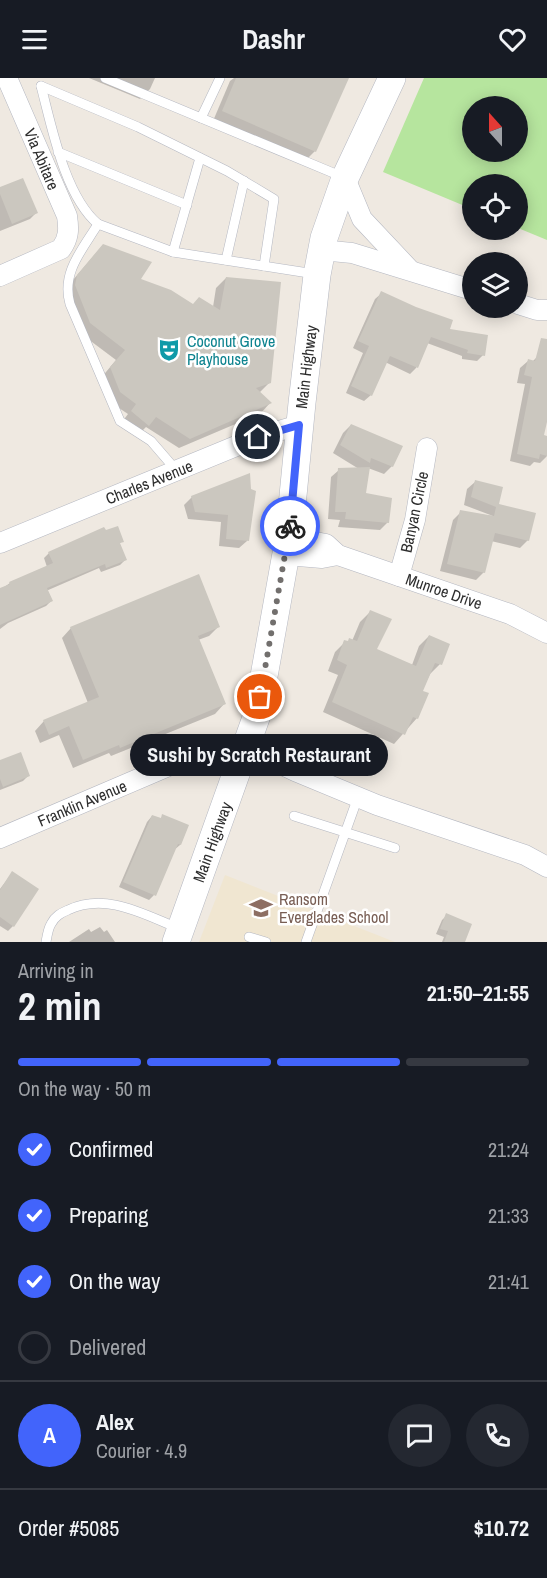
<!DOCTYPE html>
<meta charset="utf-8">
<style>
:root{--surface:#171b24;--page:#242831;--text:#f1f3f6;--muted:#9ea1a6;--line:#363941;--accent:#4264fb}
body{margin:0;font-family:"Archivo Narrow",sans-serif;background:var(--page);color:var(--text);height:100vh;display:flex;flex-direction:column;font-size:22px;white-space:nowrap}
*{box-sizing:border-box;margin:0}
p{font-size:20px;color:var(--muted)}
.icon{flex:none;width:33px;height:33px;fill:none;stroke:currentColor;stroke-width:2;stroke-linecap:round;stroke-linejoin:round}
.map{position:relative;height:864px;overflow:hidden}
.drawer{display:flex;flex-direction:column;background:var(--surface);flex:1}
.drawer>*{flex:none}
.needle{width:39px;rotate:339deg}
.tools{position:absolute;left:462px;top:18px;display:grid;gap:12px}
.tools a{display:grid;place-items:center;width:66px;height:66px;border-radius:50%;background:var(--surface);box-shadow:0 3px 15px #0003;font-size:30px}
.pin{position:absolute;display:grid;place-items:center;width:51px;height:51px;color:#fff;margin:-26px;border:3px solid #fff;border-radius:50%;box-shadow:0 2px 6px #0007}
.courier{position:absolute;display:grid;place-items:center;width:60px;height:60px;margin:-30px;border:4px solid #4264fb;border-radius:50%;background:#fff;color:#222;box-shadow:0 2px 8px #0007}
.bubble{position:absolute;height:42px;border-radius:21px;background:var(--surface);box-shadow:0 3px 15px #0003;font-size:20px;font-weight:700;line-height:42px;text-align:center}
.overview em{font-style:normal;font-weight:700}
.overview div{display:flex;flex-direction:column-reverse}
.overview{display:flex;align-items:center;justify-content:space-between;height:102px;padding:0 18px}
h1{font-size:39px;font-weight:700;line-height:45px}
.bar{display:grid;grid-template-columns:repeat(4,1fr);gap:9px 6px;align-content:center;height:72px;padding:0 18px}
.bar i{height:8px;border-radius:4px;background:var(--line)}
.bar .selected{background:var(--accent)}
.bar p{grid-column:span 4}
.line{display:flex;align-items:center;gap:15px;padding:0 18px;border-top:2px solid var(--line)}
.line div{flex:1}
.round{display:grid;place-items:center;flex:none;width:63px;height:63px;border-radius:32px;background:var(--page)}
ol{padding:0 18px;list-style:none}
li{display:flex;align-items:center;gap:18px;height:66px}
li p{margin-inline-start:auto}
li .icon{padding:6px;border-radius:50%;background:var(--accent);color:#fff;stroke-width:4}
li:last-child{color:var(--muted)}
li i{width:33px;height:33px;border:3px solid var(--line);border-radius:50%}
header{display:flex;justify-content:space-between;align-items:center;height:78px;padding:0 18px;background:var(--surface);font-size:27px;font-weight:700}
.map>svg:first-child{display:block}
</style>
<header><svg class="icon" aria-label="menu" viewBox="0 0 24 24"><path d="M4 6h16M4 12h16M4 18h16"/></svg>Dashr<svg class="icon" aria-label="heart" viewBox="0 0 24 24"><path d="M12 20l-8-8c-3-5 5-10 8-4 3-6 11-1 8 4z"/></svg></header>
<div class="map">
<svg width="547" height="864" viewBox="0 0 547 864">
<rect width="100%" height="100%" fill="#efe9e1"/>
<polygon fill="#f0e6d1" points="225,797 395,864 199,864"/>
<path fill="#b6e59e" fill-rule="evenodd" d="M424,0H547V162L518,150V106H472V131L383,94ZM472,28H518V74H472Z"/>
<g fill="#0003">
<polygon points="89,0 155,0 150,11 140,21"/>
<polygon points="234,0 348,0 315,73 305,83 213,43 230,3"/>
<polygon points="0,111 36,135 30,141 0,153"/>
<polygon points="103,167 139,201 193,228 213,229 216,210 226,200 270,304 259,315 270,325 261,335 179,370 146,349 138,357 122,344 128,336 110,324 101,300 116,282 80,255 67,209"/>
<polygon points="382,215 448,252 483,277 477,283 462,281 462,278 427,265 416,290 410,296 385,284 371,317 364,323 346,315 363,275 353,270 375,221"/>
<polygon points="536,280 547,282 547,337 542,359 547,360 547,378 540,385 534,384 530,388 510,383 525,306 517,305 520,290 528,283 532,284"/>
<polygon points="351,347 392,388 384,396 368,390 365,417 388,444 380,452 338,449 340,442 328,441 331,399 339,392 359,391 333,375 343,355"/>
<polygon points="248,397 247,463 239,470 219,468 221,444 188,441 184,427 192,419"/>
<polygon points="475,404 528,462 520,470 491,463 484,494 476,502 440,493 453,442 461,434 493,438 464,427 467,411"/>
<polygon points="122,463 119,466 125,482 120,487 101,494 99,490 46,513 51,523 46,528 8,545 0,551 0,512 10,505 47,489 44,480 49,475"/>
<polygon points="370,534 375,572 412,587 419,568 429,558 440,586 430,596 421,614 417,640 394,666 323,634 338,597 328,593 335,574 345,564 352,563 360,544"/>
<polygon points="218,549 209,558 198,562 224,626 215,636 111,678 109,675 73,690 59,657 40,665 35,653 44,643 88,625 62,560 71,550"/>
<polygon points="0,684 28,698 23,703 0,712"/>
<polygon points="152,738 160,741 163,738 187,747 180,767 174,772 154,817 149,822 119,809 147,744"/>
<polygon points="12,795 13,848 8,853 0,848 0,811"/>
<polygon points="447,837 464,864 442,864 444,859 436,856 442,842"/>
<polygon points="100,849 104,854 107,852 115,864 69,864 89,851 91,854"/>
</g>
<g fill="#cbc7bf">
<polygon points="236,0 349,0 316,74 222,33"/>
<polygon points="23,100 38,135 12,146 0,116 0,109"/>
<polygon points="103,166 152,184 141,201 171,212 193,226 199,219 220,232 226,199 281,204 271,305 256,310 272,325 190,361 156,339 149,348 131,333 136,326 120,314 110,289 125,272 90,245 75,207 77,197"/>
<polygon points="381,213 416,229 453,242 450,251 488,257 485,278 467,275 468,272 431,259 418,290 390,278 372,318 351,308 369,268 358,263"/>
<polygon points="541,260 547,261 547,344 544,357 547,358 547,378 540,376 539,381 517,376 532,299 524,297 528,281 535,283"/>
<polygon points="351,346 403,368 393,389 371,380 370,385 340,367"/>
<polygon points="370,389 366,415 392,420 389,445 345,441 346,434 335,434 338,390"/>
<polygon points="250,395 251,411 256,413 249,463 226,461 228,437 195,434 191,418"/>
<polygon points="475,402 503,409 499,426 536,435 529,463 495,455 485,495 447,486 460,432 494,438 496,429 471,419"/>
<polygon points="118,448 124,464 120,465 127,482 106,490 105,486 47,510 53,523 0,547 0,510 10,506 9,504 53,485 48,474 104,449 106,452"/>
<polygon points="199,496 220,549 198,558 226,626 120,670 119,667 83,682 69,648 49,657 43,642 99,619 70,549"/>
<polygon points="370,532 392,541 377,571 416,588 429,557 450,566 442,587 435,585 423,613 429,615 418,641 413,639 405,657 332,624 347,587 337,582 344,562 348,563 349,560 357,563"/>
<polygon points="21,674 30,698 3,709 0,701 0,682"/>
<polygon points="162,736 189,747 181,767 178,766 156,818 123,804 152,737 161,740"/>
<polygon points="12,793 39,811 14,849 0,839 0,812"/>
<polygon points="446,835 472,846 465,864 444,864 448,853 440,851"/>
</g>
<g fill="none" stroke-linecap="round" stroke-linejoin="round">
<g stroke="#b4b7c1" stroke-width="10">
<g id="service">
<polyline points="105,0 343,99"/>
<polyline points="41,8 138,49 227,93 274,121 264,188"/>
<path d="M41,8C52,50 65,118 98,146"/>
<polyline points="201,40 220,0"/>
<polyline points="58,74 187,127"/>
<polyline points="173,174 200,80"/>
<polyline points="226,182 244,103"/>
<path d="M176,392L151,363L120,343L70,226C61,195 82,172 98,146L173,174L315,196"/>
<polyline points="294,738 395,770"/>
<polyline points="249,859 266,864"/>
<path d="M46,864C47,858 48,851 51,846C55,838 61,835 68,832C106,814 143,836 178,850"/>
<polyline points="306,864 358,719"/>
</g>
</g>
<g stroke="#b4b7c1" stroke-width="21">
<g id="minor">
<polyline points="345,100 362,141 409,191"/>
<polyline points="321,172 352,175 472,212"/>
<path d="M0,198L61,171C69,160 69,151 67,138L7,0"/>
<polyline points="518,226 537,232 547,232"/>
<polyline points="289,459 326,466 338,477 510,536 547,555"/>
<polyline points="0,465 258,359 299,347"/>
<polyline points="286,477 322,480 338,477"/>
<polyline points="399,498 415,442 427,370"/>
<polyline points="0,760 206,672 220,668 245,669 295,693 377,727 525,777 547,789"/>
</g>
</g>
<g stroke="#b4b7c1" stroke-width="28">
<polyline id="secondary" points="176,864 257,637 289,459 302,325 317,197 324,160 345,100 392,0"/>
</g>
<use href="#service" stroke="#fff" stroke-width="9"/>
<use href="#minor" stroke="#fff" stroke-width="20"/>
<use href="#secondary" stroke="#fff" stroke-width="27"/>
</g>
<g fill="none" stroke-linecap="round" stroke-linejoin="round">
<polyline stroke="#726f6d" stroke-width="6" stroke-dasharray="0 10.8" points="260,619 290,448"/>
<polyline stroke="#4264fb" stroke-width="8" points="258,359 299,347 290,448"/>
</g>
<defs>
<g id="theatre-bare" transform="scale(1.8)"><path d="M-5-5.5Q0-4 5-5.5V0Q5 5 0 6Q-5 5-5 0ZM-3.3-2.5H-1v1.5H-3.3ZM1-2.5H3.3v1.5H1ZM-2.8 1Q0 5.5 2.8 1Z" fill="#0f9aa8" stroke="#fff" stroke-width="2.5" paint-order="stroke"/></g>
<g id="school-bare" transform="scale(1.8)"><path d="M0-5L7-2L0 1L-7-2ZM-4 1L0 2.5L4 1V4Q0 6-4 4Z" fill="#8d6e63" stroke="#fff" stroke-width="2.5" paint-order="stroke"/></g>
</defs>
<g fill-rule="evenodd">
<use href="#theatre-bare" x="169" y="272"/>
<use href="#school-bare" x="261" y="830"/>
</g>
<g text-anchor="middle" stroke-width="5" stroke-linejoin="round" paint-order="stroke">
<g font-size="16" fill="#2e2e2e" stroke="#fff">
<text transform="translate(42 81) rotate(67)" y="6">Via Abitare</text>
<text transform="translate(306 289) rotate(-83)" y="6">Main Highway</text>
<text transform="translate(149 404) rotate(-22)" y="6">Charles Avenue</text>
<text transform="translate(414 434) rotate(-78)" y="6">Banyan Circle</text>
<text transform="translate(444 513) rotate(19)" y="6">Munroe Drive</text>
<text transform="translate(82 725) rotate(-23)" y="6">Franklin Avenue</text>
<text transform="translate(212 764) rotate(-70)" y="6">Main Highway</text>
</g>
<g font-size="16" fill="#0d838f" stroke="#fff" text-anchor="start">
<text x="187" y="269">Coconut Grove<tspan x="187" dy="18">Playhouse</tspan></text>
</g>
<g font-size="16" fill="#785e54" stroke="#fff" text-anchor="start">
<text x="279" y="827">Ransom<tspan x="279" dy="18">Everglades School</tspan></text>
</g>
</g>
</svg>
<div class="tools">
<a><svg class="needle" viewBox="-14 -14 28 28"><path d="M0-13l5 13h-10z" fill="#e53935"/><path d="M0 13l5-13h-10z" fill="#9ea1a6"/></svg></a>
<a><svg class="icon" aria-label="locate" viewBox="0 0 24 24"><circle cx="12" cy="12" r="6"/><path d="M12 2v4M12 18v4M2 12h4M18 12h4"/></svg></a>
<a><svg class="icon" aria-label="layers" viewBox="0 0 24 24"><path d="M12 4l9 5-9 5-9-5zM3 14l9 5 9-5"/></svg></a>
</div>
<div class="pin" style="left:260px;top:619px;background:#ea580c"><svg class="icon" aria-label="bag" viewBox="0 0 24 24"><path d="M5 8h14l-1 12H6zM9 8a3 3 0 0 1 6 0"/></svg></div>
<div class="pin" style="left:258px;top:359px;background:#1f2937"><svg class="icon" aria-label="home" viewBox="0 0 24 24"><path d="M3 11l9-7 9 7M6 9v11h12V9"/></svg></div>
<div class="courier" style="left:290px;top:448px"><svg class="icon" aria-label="bike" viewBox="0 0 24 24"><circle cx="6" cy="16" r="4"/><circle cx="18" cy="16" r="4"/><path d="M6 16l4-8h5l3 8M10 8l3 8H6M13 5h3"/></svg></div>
<div class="bubble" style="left:130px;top:656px;width:258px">Sushi by Scratch Restaurant</div>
</div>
<section class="drawer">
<div class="overview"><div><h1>2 min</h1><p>Arriving in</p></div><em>21:50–21:55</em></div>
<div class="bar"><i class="selected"></i><i class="selected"></i><i class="selected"></i><i></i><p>On the way · 50 m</p></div>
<ol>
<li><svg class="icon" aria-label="check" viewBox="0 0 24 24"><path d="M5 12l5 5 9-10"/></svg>Confirmed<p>21:24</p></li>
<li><svg class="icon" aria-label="check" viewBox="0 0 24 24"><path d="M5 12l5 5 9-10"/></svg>Preparing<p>21:33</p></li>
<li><svg class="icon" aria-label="check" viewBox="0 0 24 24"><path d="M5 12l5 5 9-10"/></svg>On the way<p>21:41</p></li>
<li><i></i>Delivered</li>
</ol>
<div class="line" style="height:108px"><b class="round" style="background:var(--accent);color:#fff">A</b><div><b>Alex</b><p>Courier · 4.9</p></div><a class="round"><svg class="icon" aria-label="chat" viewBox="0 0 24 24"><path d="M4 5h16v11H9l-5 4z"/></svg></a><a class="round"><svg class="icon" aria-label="phone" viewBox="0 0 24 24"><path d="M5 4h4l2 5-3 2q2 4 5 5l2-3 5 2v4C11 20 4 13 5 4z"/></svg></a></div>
<div class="line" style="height:78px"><div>Order #5085</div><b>$10.72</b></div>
</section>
